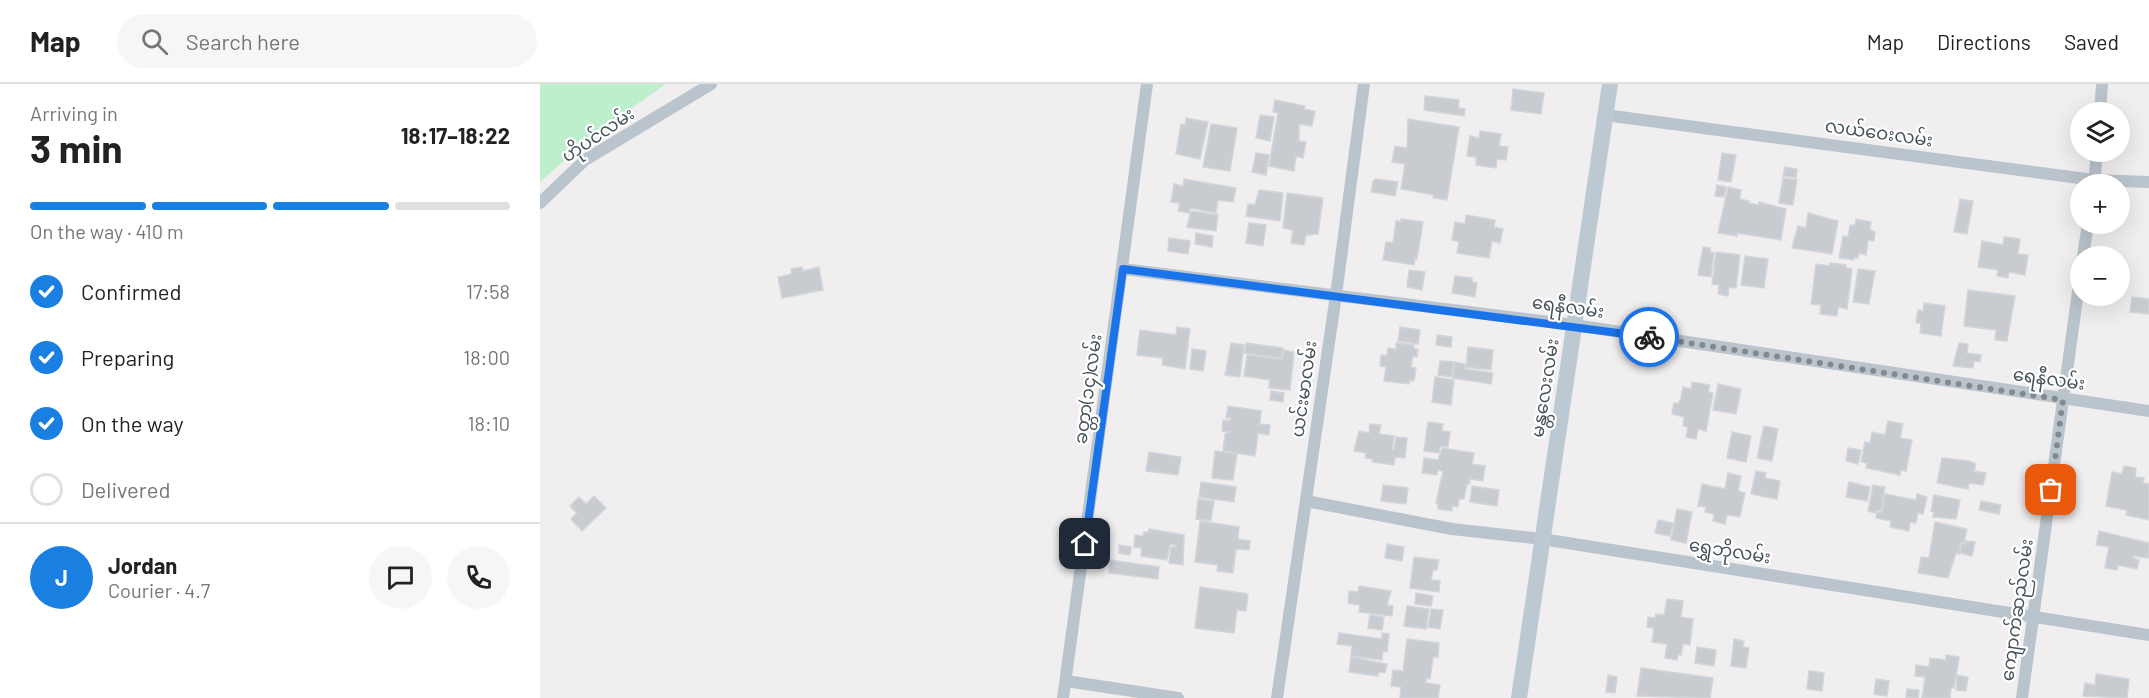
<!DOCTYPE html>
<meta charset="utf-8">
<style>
:root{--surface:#fff;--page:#f6f6f6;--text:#222;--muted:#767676;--line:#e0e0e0;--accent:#197fe1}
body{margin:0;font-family:Barlow,"Noto Sans Myanmar",sans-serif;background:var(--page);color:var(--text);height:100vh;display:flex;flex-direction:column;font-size:22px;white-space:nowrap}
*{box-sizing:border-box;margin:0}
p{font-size:20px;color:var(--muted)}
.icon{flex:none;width:33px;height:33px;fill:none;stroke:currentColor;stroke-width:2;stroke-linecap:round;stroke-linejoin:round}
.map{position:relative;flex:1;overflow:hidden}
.panel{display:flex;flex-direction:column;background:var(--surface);width:540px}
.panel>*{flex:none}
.tools{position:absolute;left:1530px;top:18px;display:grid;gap:12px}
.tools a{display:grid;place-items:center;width:60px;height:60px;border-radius:50%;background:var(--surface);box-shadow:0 6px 24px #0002;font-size:30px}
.pin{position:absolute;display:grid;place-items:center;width:51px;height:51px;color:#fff;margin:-26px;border-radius:12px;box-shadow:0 3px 9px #0006}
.courier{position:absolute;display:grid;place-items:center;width:60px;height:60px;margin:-30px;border:4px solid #1a73e8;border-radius:50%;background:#fff;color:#222;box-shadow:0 2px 8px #0007}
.summary em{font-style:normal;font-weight:700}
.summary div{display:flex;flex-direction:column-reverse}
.summary{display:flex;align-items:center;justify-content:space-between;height:102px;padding:0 30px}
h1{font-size:39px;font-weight:700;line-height:45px}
.bar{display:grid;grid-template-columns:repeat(4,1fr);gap:9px 6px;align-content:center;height:72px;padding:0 30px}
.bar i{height:8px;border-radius:4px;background:var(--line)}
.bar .current{background:var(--accent)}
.bar p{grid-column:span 4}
.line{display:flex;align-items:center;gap:15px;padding:0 30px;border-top:2px solid var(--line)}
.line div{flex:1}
.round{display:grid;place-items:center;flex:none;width:63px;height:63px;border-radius:32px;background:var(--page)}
ol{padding:0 30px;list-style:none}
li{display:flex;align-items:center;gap:18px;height:66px}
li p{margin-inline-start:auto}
li .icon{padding:6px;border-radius:50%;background:var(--accent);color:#fff;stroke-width:4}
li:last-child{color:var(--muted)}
li i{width:33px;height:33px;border:3px solid var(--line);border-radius:50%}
header{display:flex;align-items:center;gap:36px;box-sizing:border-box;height:84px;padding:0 30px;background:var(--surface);border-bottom:2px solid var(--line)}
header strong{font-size:28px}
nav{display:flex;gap:33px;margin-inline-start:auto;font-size:21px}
.search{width:420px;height:54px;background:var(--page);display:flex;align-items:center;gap:15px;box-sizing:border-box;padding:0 21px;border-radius:33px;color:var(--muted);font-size:22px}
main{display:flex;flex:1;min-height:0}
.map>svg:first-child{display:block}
</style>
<header>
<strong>Map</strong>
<div class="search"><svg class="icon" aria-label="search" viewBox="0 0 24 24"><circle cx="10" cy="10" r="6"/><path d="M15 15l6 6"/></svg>Search here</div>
<nav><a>Map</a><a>Directions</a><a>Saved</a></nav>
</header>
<main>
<section class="panel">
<div class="summary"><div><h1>3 min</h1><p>Arriving in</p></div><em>18:17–18:22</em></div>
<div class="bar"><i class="current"></i><i class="current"></i><i class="current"></i><i></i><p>On the way · 410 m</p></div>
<ol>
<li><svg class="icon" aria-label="check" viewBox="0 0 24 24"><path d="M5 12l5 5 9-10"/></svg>Confirmed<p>17:58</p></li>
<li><svg class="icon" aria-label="check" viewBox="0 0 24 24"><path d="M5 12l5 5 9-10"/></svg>Preparing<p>18:00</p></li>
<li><svg class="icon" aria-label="check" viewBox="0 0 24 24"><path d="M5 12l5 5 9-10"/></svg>On the way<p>18:10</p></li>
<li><i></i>Delivered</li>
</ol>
<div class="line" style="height:108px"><b class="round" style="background:var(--accent);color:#fff">J</b><div><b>Jordan</b><p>Courier · 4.7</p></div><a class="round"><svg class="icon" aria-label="chat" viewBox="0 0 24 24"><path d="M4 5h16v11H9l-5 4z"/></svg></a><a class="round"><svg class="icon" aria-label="phone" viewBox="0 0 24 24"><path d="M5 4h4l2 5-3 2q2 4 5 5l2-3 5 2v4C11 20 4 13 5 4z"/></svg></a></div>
</section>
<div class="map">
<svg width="1609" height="614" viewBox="0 0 1609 614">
<rect width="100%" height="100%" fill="#f1eeef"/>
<polygon fill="#bdefcc" points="0,0 126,0 53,51 0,98"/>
<g fill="#c8ccd1" stroke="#d2d5da" stroke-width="1.5">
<polygon points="973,5 1004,9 1001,30 971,26"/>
<polygon points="885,12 919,16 918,24 925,25 924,32 884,26"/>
<polygon points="735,16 765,22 764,25 775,27 772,42 759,40 759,57 766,58 763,74 756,72 754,87 729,82 738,29 733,28"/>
<polygon points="720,31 734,33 730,57 716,54"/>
<polygon points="646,34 668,38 660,75 636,70 641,40 645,41"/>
<polygon points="868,35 919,43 907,116 893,114 894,111 861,105 865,80 852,78 855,62 867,64"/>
<polygon points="671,40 697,44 690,87 663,83"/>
<polygon points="940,47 961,50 959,62 968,63 966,76 957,75 956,84 936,81 936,73 927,72 930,52 939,54"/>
<polygon points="716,69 729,71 726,91 712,88"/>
<polygon points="1182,69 1196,71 1191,98 1178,96"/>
<polygon points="1245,83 1257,85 1256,94 1243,92"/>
<polygon points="1243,94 1257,96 1253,121 1239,119"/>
<polygon points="644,95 696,104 693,118 678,116 676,129 650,124 650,129 638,127 640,119 631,118 634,100 643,102"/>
<polygon points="836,95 858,98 855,112 831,108 833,97"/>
<polygon points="1177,101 1186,103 1184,113 1175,112"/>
<polygon points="1188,103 1201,106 1200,115 1209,117 1208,119 1219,121 1219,118 1246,125 1241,156 1197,149 1197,152 1178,149"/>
<polygon points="719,106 743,109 740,137 706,132 708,120 715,121"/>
<polygon points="747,109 783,114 778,150 766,151 764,161 751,159 753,146 743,144"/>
<polygon points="1420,115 1433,117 1427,150 1414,148"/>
<polygon points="651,127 678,131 676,147 647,143"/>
<polygon points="1268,129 1298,137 1292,170 1252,164 1258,142 1266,144"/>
<polygon points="926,131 955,136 954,143 963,145 960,159 952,157 949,174 917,169 919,158 912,156 915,138 925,140"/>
<polygon points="861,135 883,138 877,175 875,174 874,181 843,176 846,158 853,159 856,137 861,138"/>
<polygon points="1316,135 1331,138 1330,146 1335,148 1334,157 1328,156 1326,171 1319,169 1318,174 1314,173 1314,176 1299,174 1303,152 1308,153 1310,141 1315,141"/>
<polygon points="709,139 726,141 723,162 706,159"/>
<polygon points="656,149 673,152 672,163 655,160"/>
<polygon points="1464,153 1480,155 1478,170 1488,171 1485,191 1469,188 1468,194 1457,192 1458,186 1438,183 1442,157 1463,161"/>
<polygon points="629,154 650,157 648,170 628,167"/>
<polygon points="1163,163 1170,164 1170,168 1174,169 1171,193 1158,191"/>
<polygon points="1176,168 1200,171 1196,204 1189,203 1188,212 1178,210 1179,201 1172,200"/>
<polygon points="1205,172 1228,175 1224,204 1201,201"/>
<polygon points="1290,179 1306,181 1306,184 1312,185 1307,225 1298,223 1297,232 1280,230 1281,221 1271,220 1276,180 1290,182"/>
<polygon points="262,183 263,187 279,183 283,206 242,214 238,193 252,190 251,185"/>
<polygon points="1318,185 1335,187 1329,220 1313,218"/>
<polygon points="869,186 885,188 882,206 867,203"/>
<polygon points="915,192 932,194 932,198 937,199 935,213 912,209"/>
<polygon points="1428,206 1475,212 1467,257 1455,256 1456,246 1424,242"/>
<polygon points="1592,213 1609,215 1609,230 1590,228"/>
<polygon points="1384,219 1405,222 1401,252 1380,249 1381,239 1376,239 1378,226 1383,227"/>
<polygon points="637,243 650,245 645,285 622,281 623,274 597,271 600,246 636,251"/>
<polygon points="860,243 880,246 878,260 858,257"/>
<polygon points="897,251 912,253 911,263 896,261"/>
<polygon points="691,259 704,261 700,293 685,291"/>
<polygon points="706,259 743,264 741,274 704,269"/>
<polygon points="856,259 874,261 874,265 878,265 877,273 873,272 871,283 876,284 874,297 870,296 869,300 844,297 846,283 840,282 841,271 847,272 848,264 856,265"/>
<polygon points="1419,259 1428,260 1427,269 1441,271 1440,278 1434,277 1433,284 1413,282"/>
<polygon points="928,263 953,266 951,286 926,283"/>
<polygon points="652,265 666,267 663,287 650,285"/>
<polygon points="744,266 754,268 750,306 729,304 730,296 704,292 707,271 742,275"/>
<polygon points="900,277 914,278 912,293 898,291"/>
<polygon points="915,278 925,280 925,285 953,289 951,300 913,294"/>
<polygon points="895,293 914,296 911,321 892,318"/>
<polygon points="1152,298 1170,301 1168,308 1173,309 1166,347 1158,345 1156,355 1146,353 1148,343 1143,342 1144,333 1132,330 1134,319 1138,320 1141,314 1143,303 1151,305"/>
<polygon points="1178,300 1201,305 1196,330 1173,326"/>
<polygon points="731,307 744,309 743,318 730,316"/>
<polygon points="688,322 721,327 720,340 730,341 729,351 718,349 715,372 683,367 685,350 689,348 682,347 683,336 690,337 691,334 686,334"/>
<polygon points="1348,337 1363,340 1360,354 1372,356 1366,387 1361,386 1360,391 1326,384 1327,379 1321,378 1325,358 1330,359 1332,348 1345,351"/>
<polygon points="888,338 903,340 902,347 910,348 908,363 900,362 899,369 884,367"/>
<polygon points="830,340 841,341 839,350 854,352 852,366 854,366 856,353 867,354 865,374 855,373 854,381 832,378 833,375 825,374 826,369 814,367 819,347 829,349"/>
<polygon points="1224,342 1238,345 1232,377 1217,374"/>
<polygon points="1192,348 1211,352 1206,378 1187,374"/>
<polygon points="902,364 934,369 932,380 945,382 943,397 930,395 930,400 927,400 924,415 919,415 918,423 912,422 912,427 898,425 898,419 896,419 903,387 898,386 897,391 882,389 884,374 898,376"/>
<polygon points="1308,364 1321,366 1318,380 1306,377"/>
<polygon points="675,367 697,370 693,396 672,394"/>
<polygon points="609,368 641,373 638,391 606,387"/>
<polygon points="1402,374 1429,377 1436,380 1434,387 1446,389 1443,401 1429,399 1428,405 1397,399"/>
<polygon points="1584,382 1596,384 1595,393 1604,394 1603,399 1609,400 1609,436 1586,431 1587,426 1566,422 1572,388 1582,390"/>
<polygon points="1216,387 1226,389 1225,394 1240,397 1237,415 1211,410"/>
<polygon points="1188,389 1201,392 1198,407 1205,409 1200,433 1187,431 1185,440 1173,437 1174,430 1165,428 1166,423 1158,422 1162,400 1185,405"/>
<polygon points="661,398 696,403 694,418 659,413"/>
<polygon points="1309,398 1330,403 1327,417 1306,413"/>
<polygon points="843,401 868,404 866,420 841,417"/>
<polygon points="1333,401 1345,403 1341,427 1336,426 1335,429 1328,427"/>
<polygon points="932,402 959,406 957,422 930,418"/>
<polygon points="1345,410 1376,416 1377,410 1387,413 1383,430 1378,429 1376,439 1370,438 1369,447 1350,443 1351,437 1336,434 1337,428 1342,429"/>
<polygon points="1394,411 1420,416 1416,435 1393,433 1394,428 1391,427"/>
<polygon points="54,412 66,424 42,447 31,435 37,429 30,422 39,413 46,420"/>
<polygon points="658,415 674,417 671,437 656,435"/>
<polygon points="1441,417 1461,421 1459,430 1439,426"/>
<polygon points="1137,425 1152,428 1146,459 1131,456"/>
<polygon points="1118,436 1133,439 1130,452 1115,449"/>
<polygon points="660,437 699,443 698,455 710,457 709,466 696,465 693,489 677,487 678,481 655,478"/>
<polygon points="1395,438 1427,445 1424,459 1421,458 1419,470 1416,469 1408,494 1378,489 1381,473 1389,474"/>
<polygon points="609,445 644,451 643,481 629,479 631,463 636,463 636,461 630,460 627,476 601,472 602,464 594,463 595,451 603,452 604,448 609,448"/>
<polygon points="1559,447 1609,459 1609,474 1593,472 1593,474 1599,476 1597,485 1578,481 1577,486 1565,484 1569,463 1556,461"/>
<polygon points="1426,457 1435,458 1432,472 1420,469 1422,459 1425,460"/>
<polygon points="847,460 864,463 862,477 845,474"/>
<polygon points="579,461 591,463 590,471 579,469"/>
<polygon points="874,473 899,476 897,486 893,486 891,496 900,497 899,508 870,504"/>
<polygon points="570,476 619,483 618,495 569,489"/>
<polygon points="819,502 851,507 847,521 853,522 852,532 819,528 820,521 808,519 809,507 818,508"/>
<polygon points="660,503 708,510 706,527 697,526 694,549 655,544"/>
<polygon points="876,509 893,512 891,522 875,520"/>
<polygon points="1127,515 1143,517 1141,533 1153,535 1150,561 1143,560 1141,571 1138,570 1137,576 1125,574 1127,560 1112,558 1114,544 1107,543 1108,533 1115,534 1116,530 1124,531"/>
<polygon points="867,522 889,525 886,545 864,542"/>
<polygon points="891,525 903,526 900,545 888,543"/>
<polygon points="830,531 844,533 842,546 828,544"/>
<polygon points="799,549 842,555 842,549 849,550 847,568 843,567 842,576 811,572 812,562 797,560"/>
<polygon points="867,555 899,559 898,573 893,573 890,595 886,594 886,599 900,601 898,614 860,614 861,603 851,602 853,586 863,587"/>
<polygon points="1194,555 1204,557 1203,563 1209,564 1206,584 1191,582"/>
<polygon points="1157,563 1176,566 1174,582 1155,579"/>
<polygon points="1406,571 1419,573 1414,604 1411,604 1410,614 1382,614 1385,593 1375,592 1376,581 1389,583 1390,574 1406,576"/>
<polygon points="811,573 847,580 845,589 839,588 838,592 809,588"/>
<polygon points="1101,584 1173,594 1170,614 1097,612"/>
<polygon points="1269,587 1284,589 1282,607 1267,605"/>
<polygon points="1556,590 1589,595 1587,614 1543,612 1545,599 1555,601"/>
<polygon points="1068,591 1077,593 1075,609 1066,608"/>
<polygon points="1417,591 1428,593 1426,607 1416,606"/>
<polygon points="1336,595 1349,597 1347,612 1334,610"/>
<polygon points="1367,605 1379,606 1378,614 1366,614"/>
</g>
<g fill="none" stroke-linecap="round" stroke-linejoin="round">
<g stroke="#bac4cc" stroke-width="12">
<polyline points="1560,28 1562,0"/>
<polyline points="1065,31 1554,96 1609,98"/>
<polyline points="1554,100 1557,68"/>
<polyline points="0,119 45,76 171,0"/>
<polyline points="1543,172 1548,140"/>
<polyline points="583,185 1034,241 1609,327"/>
<polyline points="766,417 912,445 1002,455 1609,551"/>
<polyline points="526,597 638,614"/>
<polyline points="523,614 607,0"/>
<polyline points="737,614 796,211 824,0"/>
<polyline points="1482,614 1540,193"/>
</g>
<polyline stroke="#bcc9d3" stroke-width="16" points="979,614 1070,0"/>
</g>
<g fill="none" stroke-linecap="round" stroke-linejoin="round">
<polyline stroke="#82898f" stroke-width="6" stroke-dasharray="0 10.8" points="1109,253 1523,316 1511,406"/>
<polyline stroke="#1a73e8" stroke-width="8" points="545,460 583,185 1109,253"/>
</g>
<g text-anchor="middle" stroke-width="4.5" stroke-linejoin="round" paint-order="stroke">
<g font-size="18" fill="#47535c" stroke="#fff">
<text transform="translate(1339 49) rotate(8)" y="6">လယ်ဝေးလမ်း</text>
<text transform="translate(58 51) rotate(-34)" y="6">ဟိုပင်လမ်း</text>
<text transform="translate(1028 223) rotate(8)" y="6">ရေနီလမ်း</text>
<text transform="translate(1509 295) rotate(8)" y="6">ရေနီလမ်း</text>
<text transform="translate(1005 304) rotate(-81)" y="6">မန္တလေးလမ်း</text>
<text transform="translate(548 305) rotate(-82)" y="6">ခတ္တာ(၁၄)လမ်း</text>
<text transform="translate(764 305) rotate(-82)" y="6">ယင်းမာလမ်း</text>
<text transform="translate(1190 467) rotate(9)" y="6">ရွှေဘိုလမ်း</text>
<text transform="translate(1477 526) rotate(-82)" y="6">ကျောက်ဆည်လမ်း</text>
</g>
</g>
</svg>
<div class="tools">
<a><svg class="icon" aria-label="layers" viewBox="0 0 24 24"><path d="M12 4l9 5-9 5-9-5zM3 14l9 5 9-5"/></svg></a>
<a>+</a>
<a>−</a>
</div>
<div class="pin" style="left:1511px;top:406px;background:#ea580c"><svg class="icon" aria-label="bag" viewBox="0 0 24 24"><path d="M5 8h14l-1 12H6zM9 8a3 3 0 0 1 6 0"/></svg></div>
<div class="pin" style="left:545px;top:460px;background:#1f2937"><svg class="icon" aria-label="home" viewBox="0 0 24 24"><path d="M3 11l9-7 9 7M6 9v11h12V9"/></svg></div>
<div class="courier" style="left:1109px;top:253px"><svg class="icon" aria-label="bike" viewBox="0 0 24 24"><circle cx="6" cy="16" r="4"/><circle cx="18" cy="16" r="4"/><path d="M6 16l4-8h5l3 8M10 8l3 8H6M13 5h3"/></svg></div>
</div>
</main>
